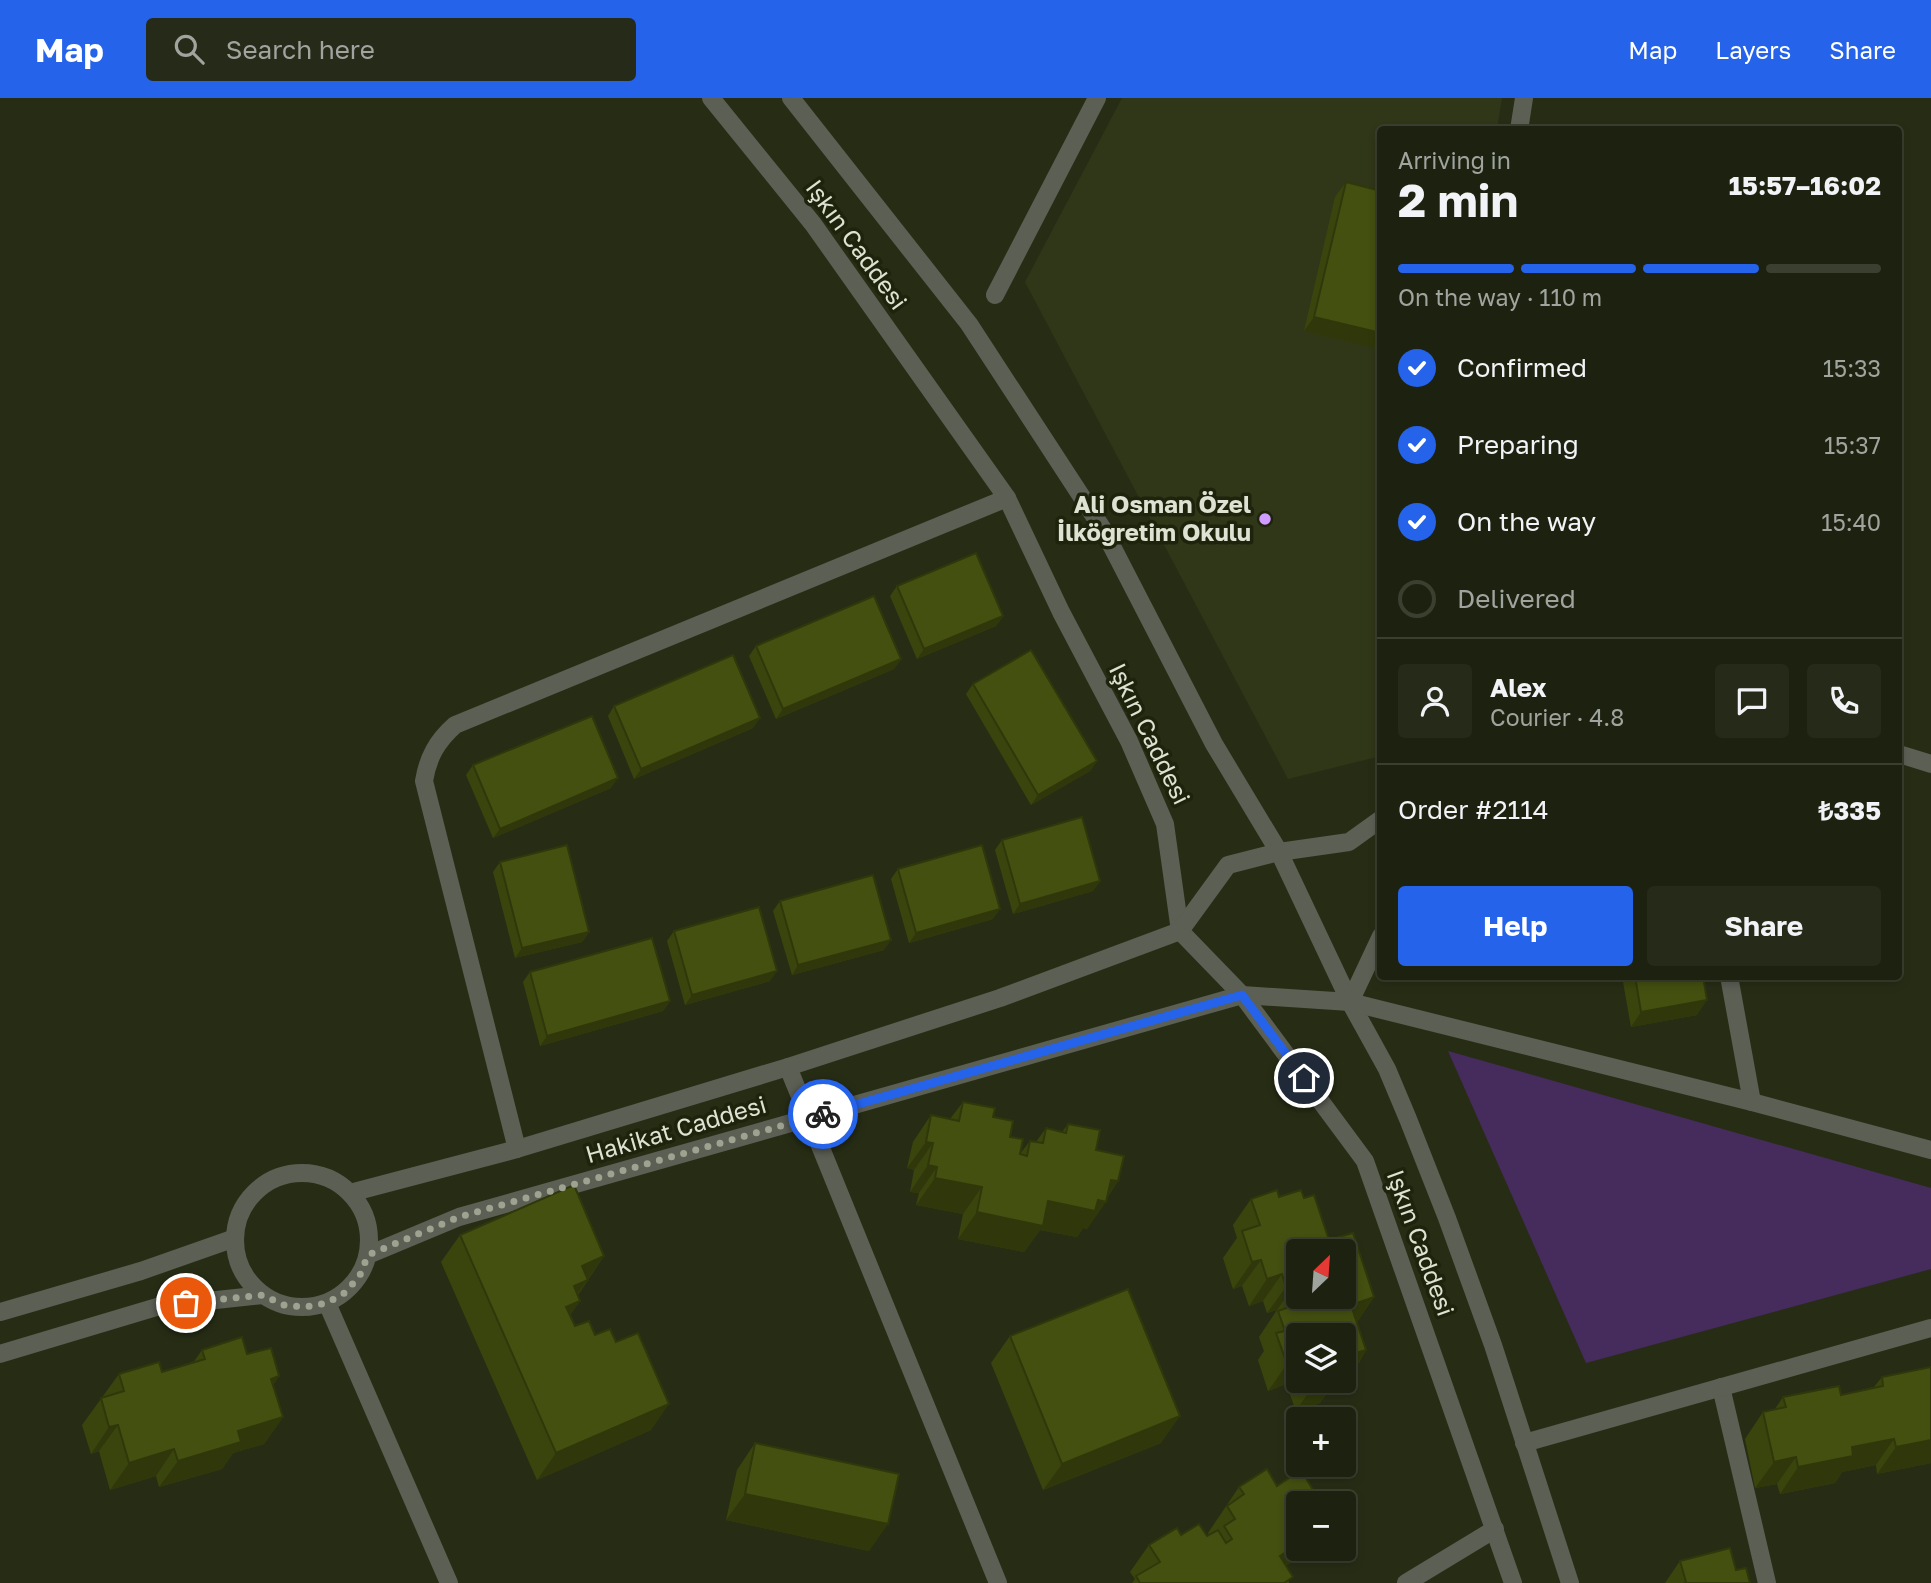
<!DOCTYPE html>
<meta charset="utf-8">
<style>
:root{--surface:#1d2210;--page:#252a19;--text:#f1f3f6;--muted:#a0a49f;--line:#3b3f30;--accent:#2563eb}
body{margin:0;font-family:"Golos Text",sans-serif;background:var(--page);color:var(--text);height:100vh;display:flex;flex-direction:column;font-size:26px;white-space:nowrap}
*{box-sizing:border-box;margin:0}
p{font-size:23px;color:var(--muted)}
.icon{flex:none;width:38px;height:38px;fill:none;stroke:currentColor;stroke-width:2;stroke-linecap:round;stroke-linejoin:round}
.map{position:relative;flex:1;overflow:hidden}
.side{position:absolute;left:1377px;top:28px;width:525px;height:854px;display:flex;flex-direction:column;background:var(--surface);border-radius:7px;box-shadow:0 4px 10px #0003,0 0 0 2px var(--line)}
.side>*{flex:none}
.needle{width:46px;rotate:25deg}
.buttons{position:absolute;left:1286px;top:1141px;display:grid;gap:14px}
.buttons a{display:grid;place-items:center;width:70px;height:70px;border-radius:7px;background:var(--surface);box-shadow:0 4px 10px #0003,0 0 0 2px var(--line);font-size:35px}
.pin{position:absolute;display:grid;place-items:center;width:60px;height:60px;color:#fff;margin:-30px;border:4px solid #fff;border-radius:50%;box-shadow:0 2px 7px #0007}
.courier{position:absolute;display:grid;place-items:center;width:70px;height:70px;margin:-35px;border:5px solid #2563eb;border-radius:50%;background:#fff;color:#222;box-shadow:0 2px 9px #0007}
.overview em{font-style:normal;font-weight:700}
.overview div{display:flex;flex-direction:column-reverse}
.overview{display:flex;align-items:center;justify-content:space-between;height:119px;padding:0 21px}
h1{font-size:46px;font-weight:700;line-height:52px}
.bar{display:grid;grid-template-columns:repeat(4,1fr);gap:10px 7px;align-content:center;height:84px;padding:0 21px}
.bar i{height:9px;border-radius:5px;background:var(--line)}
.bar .selected{background:var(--accent)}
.bar p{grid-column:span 4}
.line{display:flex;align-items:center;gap:18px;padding:0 21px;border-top:2px solid var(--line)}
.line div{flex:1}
.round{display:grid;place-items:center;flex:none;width:74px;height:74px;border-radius:7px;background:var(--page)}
ol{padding:0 21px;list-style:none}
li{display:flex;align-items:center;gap:21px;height:77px}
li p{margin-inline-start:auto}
li .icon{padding:7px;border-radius:50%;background:var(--accent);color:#fff;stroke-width:4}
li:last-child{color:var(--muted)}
li i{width:38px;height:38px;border:4px solid var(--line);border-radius:50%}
.button{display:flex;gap:14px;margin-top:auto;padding:14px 21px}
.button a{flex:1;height:80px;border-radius:7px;background:var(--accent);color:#fff;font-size:28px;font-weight:700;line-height:80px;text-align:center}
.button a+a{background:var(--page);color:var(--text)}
header{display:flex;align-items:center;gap:42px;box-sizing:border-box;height:98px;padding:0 35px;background:var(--accent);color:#fff}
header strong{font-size:33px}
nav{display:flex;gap:38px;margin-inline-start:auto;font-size:24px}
.search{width:490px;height:63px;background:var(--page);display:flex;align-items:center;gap:18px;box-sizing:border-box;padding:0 24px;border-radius:7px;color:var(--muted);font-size:26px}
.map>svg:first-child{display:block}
</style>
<header>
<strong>Map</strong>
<div class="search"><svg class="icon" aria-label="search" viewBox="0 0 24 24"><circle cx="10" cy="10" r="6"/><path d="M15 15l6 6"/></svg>Search here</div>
<nav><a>Map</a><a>Layers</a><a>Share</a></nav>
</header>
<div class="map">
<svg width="1931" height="1485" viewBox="0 0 1931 1485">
<rect width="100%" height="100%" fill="#272d15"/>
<polygon fill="#303618" points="1122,0 1502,0 1497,31 1381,32 1381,658 1288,681 1025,184"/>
<polygon fill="#462b5d" points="1448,953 1931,1090 1931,1171 1586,1265"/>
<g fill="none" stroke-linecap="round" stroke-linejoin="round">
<g stroke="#5c5f54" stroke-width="18">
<polyline points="711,0 813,126 1007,400 1061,514 1129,643 1165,726 1180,833 1242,897 1365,1063 1513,1485"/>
<polyline points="791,0 969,226 1104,433 1214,646 1279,754 1350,904 1387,971 1408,1021 1447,1120 1493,1247 1570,1485"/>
<polyline points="1519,32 1524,0"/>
<polyline points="995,197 1097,0"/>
<polyline points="1899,656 1931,666"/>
<polyline points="1729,878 1752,1004"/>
<polyline points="1350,904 1752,1004 1931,1052"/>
<polyline points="788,969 998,1485"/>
<path d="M517,1051L424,683C428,659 437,643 455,627L1007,400"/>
<circle cx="302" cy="1142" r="67"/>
<polyline points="350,1095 517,1051 788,969 1000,900 1180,833 1228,767 1279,754 1349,744 1381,721"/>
<polyline points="368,1157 459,1119 1242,897 1350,904 1381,838"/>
<polyline points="327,1205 449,1485"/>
<polyline points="0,1214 141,1173 235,1140"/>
<polyline points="0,1256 160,1208 263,1197"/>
<polyline points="1721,1289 1767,1485"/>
<polyline points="1524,1345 1931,1230"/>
<polyline points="1406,1485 1495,1431"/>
</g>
</g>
<g fill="#3a450e" fill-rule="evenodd">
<polygon points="1346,84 1381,252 1304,233 1335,99"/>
<polygon points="897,488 1003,518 996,528 917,561 890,498"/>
<polygon points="756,548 901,561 894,571 776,621 749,558"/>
<polygon points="973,586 1097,663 1090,673 1031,707 966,596"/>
<polygon points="614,608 753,630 634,681 608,618"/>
<polygon points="473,667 611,690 493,740 466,677"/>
<polygon points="1002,742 1100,783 1093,793 1013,816 995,752"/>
<polygon points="500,764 589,834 582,844 515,860 493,774"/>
<polygon points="898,771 993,821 909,845 891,781"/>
<polygon points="780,803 884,852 792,877 773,813"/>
<polygon points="674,833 770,883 685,907 667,843"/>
<polygon points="530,874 670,903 663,913 540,948 523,884"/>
<polygon points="1622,878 1703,878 1697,917 1631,929"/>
<polygon points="963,1004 993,1019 1010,1039 1020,1056 1030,1043 1036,1044 1046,1030 1062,1034 1068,1026 1096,1052 1118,1083 1087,1131 1083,1130 1077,1139 1040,1132 1024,1154 958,1141 963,1116 916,1107 919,1095 910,1094 914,1072 907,1070 913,1044 931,1017 950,1021"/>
<path d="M1277,1092L1279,1099L1301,1092L1304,1100L1314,1097L1329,1142L1353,1135L1374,1199L1357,1224L1366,1252L1359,1264L1340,1291L1327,1295L1320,1305L1296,1313L1286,1286L1268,1293L1258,1262L1264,1253L1259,1239L1277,1212L1267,1215L1263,1203L1249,1208L1242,1188L1233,1191L1223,1160L1237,1140L1233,1127L1251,1101ZM1298,1153H1344V1199H1298ZM1298,1237H1344V1283H1298Z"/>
<polygon points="460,1137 604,1158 578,1197 580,1203 570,1217 575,1228 595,1237 651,1332 537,1382 441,1164"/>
<polygon points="1010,1238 1161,1345 1043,1392 991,1265"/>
<polygon points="202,1252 247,1256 279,1278 273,1287 283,1319 264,1346 233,1355 222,1371 159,1389 156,1378 110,1392 99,1353 91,1356 82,1327 119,1276 162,1274 193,1265"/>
<polygon points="1882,1279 1931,1365 1877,1376 1876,1367 1842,1374 1835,1385 1780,1396 1777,1386 1755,1390 1745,1341 1763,1314 1775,1311 1783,1299 1841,1297 1874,1289"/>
<polygon points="755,1345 869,1453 726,1422 737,1372"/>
<polygon points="1277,1388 1311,1402 1301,1458 1286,1468 1289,1485 1132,1485 1135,1481 1130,1474 1149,1447 1181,1437 1207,1438 1209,1437 1208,1435 1239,1389"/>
<polygon points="1680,1463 1736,1472 1750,1485 1665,1485"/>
</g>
<g fill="#30380b">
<polygon points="1314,219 1381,235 1381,252 1304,233"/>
<polygon points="1003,518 996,528 917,561 924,551"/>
<polygon points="901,561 894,571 776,621 783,611"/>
<polygon points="760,620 753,630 634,681 641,671"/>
<polygon points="1097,663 1090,673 1031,707 1038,697"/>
<polygon points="618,680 611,690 493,740 500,731"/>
<polygon points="1100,783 1093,793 1013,816 1020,806"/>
<polygon points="1000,811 993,821 909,845 916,835"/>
<polygon points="589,834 582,844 515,860 522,850"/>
<polygon points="891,842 884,852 792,877 798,867"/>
<polygon points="777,873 770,883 685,907 692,897"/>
<polygon points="1707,902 1697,917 1631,929 1641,914"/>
<polygon points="670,903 663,913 540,948 547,938"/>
<polygon points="926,1044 933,1045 914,1072 907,1070"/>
<polygon points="928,1067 937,1069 919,1095 910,1094"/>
<polygon points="935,1080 982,1089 963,1116 916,1107"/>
<polygon points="1111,1082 1118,1083 1104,1104 1106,1104 1087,1131 1083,1130 1077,1139 1040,1132 1024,1154 958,1141 977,1114 1048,1103"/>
<polygon points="604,1158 570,1207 580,1203 562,1229 564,1194 582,1168"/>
<polygon points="1261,1162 1242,1188 1233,1191 1252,1164"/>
<polygon points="1282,1176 1263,1203 1249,1208 1267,1181"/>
<polygon points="1298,1185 1298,1187 1290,1199 1289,1195 1277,1212 1267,1215 1286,1189"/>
<polygon points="1374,1199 1356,1225 1351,1207"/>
<polygon points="1366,1252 1340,1291 1327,1295 1320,1305 1296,1313 1314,1286 1325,1283 1344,1283 1344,1269 1356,1255"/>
<polygon points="1298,1262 1298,1269 1286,1286 1268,1293 1287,1266"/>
<polygon points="279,1278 261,1305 271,1281"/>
<polygon points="669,1306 651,1332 537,1382 556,1355"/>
<polygon points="1180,1318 1161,1345 1043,1392 1062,1366"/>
<polygon points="283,1319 264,1346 233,1355 222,1371 159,1389 178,1363 238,1333"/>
<polygon points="118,1327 99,1353 91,1356 109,1329"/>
<polygon points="1894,1341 1876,1367 1842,1374 1835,1385 1780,1396 1798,1369 1852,1349"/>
<polygon points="1931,1342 1931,1365 1877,1376 1896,1349"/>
<polygon points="174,1351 156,1378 110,1392 129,1365"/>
<polygon points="1796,1359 1777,1386 1755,1390 1774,1364"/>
<polygon points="745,1396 888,1426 869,1453 726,1422"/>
<polygon points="1298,1445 1298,1451 1307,1451 1301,1458 1261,1485 1280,1458"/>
</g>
<g fill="#445010" stroke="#30380b" stroke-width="2">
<polygon points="1346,84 1381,93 1381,235 1314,219"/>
<polygon points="976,455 1003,518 924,551 897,488"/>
<polygon points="874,498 901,561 783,611 756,548"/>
<polygon points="1031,552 1097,663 1038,697 973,586"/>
<polygon points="733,557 760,620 641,671 614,608"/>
<polygon points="592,618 618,680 500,731 473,667"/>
<polygon points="1082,719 1100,783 1020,806 1002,742"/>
<polygon points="567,747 589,834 522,850 500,764"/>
<polygon points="982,747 1000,811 916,835 898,771"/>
<polygon points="873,777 891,842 798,867 780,803"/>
<polygon points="759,809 777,873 692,897 674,833"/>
<polygon points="652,840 670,903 547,938 530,874"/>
<polygon points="1635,878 1703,878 1707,902 1641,914"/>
<polygon points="963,1004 995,1010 993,1019 1013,1023 1010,1039 1023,1041 1020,1056 1027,1058 1030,1043 1043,1045 1046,1030 1066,1035 1068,1026 1100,1032 1096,1052 1124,1058 1118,1083 1111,1082 1106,1104 1098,1102 1095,1113 1048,1103 1043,1128 977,1114 982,1089 935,1080 937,1069 928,1067 933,1045 926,1044 931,1017 959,1023"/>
<polygon points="574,1087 604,1158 582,1168 588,1182 574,1188 580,1203 566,1209 575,1228 589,1223 595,1237 610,1231 616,1244 638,1235 669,1306 556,1355 460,1137"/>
<polygon points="1277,1092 1279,1099 1301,1092 1304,1100 1314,1097 1329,1142 1353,1135 1374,1199 1351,1207 1366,1252 1356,1255 1359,1264 1344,1269 1344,1237 1298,1237 1298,1262 1287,1266 1276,1235 1285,1233 1278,1213 1292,1208 1289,1195 1298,1192 1298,1199 1344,1199 1344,1153 1298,1153 1298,1185 1286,1189 1282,1176 1267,1181 1261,1162 1252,1164 1242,1133 1260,1127 1251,1101"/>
<polygon points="1128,1191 1180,1318 1062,1366 1010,1238"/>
<polygon points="242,1239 247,1256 271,1250 279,1278 271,1281 283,1319 238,1333 241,1344 178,1363 174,1351 129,1365 118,1327 109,1329 101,1300 124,1293 119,1276 159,1264 162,1274 205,1261 202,1252"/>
<polygon points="1931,1269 1931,1342 1896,1349 1894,1341 1852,1349 1853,1358 1798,1369 1796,1359 1774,1364 1763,1314 1786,1309 1783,1299 1839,1288 1841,1297 1883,1288 1882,1279"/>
<polygon points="1313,1283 1325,1283 1314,1286"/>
<polygon points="755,1345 899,1376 888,1426 745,1396"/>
<polygon points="1267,1371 1277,1388 1301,1372 1315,1395 1309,1399 1313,1405 1298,1405 1298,1446 1280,1458 1293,1479 1284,1485 1140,1485 1136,1478 1160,1464 1149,1447 1177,1430 1181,1437 1199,1426 1207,1438 1218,1432 1226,1445 1232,1441 1224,1428 1235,1421 1227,1408 1244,1396 1239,1389"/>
<polygon points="1730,1450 1736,1472 1746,1470 1750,1485 1684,1485 1686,1484 1680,1463"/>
</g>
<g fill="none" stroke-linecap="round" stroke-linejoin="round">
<polyline stroke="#9da390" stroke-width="7" stroke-dasharray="0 12.6" points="186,1205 263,1197 283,1207 305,1209 327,1205 346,1194 360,1177 368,1157 459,1119 823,1016"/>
<polyline stroke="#2563eb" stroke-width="9" points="823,1016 1242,897 1304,980"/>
</g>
<circle fill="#d09dff" stroke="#1e230c" stroke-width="2.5" cx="1265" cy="421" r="7"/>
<g text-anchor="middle" stroke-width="7" stroke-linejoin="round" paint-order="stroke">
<g font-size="24" fill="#dde2d3" stroke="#1e230c">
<text transform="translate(856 147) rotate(54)" y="8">Işkın Caddesi</text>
<text transform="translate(1149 636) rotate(64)" y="8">Işkın Caddesi</text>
<text transform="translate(676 1032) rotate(-16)" y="8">Hakikat Caddesi</text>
<text transform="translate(1420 1145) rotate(70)" y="8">Işkın Caddesi</text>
</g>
<g font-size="24" font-weight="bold" fill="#dde2d3" stroke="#1e230c" text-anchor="end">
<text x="1251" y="415">Ali Osman Özel<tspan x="1251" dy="28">İlköğretim Okulu</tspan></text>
</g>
</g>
</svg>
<div class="buttons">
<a><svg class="needle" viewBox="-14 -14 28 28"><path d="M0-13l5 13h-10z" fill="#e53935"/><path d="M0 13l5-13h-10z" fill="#a0a49f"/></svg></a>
<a><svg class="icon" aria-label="layers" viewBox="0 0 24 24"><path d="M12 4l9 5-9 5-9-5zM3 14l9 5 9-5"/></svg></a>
<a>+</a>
<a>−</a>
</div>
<div class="pin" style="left:186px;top:1205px;background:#ea580c"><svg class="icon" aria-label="bag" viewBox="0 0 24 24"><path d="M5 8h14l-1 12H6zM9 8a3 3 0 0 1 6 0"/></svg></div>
<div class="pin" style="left:1304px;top:980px;background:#1f2937"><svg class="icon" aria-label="home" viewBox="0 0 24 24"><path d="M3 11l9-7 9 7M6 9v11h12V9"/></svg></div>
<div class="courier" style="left:823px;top:1016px"><svg class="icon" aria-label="bike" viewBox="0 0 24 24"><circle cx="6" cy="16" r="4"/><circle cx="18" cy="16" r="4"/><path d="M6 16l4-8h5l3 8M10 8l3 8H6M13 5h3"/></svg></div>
<section class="side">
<div class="overview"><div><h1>2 min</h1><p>Arriving in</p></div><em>15:57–16:02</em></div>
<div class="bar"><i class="selected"></i><i class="selected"></i><i class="selected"></i><i></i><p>On the way · 110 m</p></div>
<ol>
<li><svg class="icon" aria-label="check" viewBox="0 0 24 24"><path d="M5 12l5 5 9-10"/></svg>Confirmed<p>15:33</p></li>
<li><svg class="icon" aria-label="check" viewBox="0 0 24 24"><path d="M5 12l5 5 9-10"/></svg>Preparing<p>15:37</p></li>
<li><svg class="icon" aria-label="check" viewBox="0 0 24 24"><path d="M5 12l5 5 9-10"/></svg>On the way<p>15:40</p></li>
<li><i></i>Delivered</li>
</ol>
<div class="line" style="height:126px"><a class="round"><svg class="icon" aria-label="person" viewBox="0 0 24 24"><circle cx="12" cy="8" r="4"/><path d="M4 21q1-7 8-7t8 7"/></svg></a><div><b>Alex</b><p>Courier · 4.8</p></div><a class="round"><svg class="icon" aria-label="chat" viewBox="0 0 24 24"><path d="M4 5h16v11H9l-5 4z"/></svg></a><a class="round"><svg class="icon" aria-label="phone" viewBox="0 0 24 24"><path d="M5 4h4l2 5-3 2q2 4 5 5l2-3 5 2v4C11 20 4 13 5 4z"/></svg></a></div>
<div class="line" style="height:91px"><div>Order #2114</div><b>₺335</b></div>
<div class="button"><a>Help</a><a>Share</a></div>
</section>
</div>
